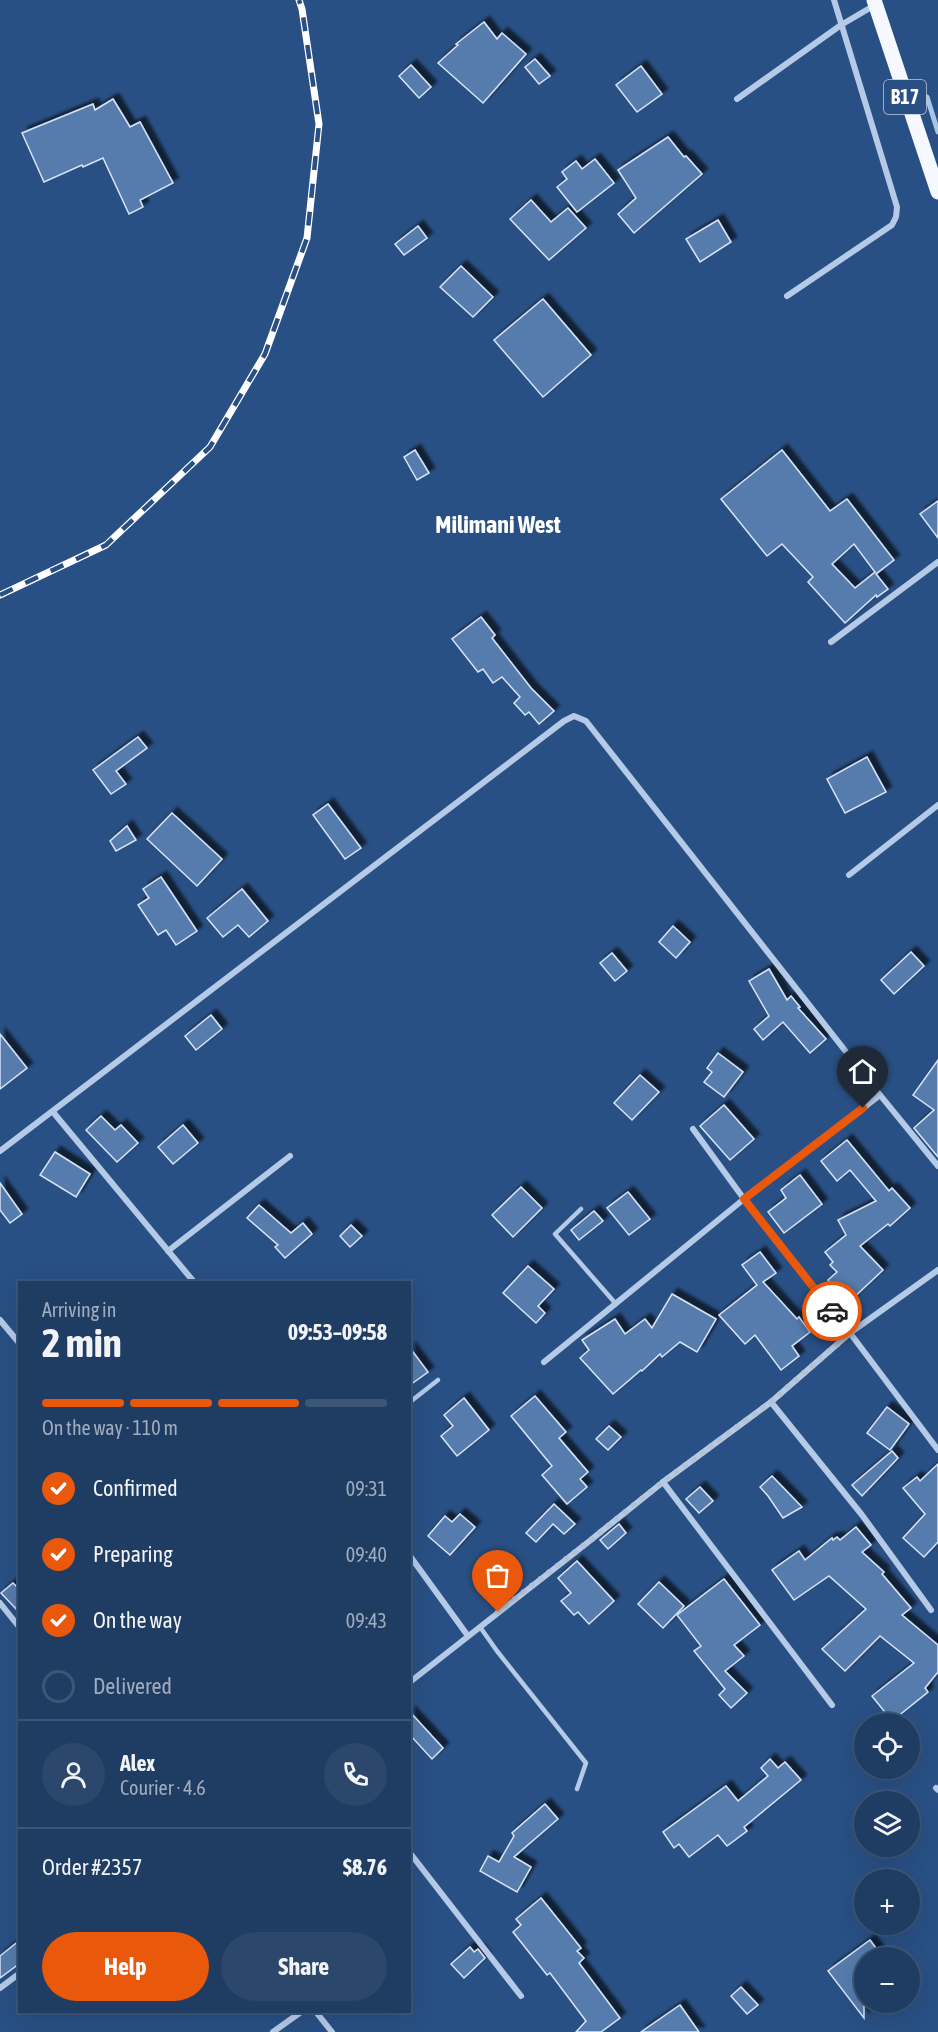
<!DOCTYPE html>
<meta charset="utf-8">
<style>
:root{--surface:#1f3c63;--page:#2c476c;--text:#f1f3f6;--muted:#a1adbe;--line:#3c5678;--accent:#ea580c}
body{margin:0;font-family:"Asap Condensed",sans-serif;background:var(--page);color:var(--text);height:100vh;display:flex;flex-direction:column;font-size:22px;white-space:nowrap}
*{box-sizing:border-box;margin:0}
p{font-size:20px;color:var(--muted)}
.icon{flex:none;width:33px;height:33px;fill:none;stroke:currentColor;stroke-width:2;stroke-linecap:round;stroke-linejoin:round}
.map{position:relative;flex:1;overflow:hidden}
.sheet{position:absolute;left:18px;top:1281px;width:393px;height:732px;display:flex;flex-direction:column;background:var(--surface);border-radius:0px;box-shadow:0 6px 24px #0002,0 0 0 2px var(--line)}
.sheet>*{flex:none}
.controls{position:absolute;left:854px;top:1713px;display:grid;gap:12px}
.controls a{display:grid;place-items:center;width:66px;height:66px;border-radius:50%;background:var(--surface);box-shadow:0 6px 24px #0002,0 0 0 2px var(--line);font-size:30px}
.pin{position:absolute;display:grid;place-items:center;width:51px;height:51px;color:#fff;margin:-62px -26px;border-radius:50% 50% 50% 0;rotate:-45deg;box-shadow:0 0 6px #0007}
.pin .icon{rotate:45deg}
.courier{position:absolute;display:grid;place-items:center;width:60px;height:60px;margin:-30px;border:4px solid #ea580c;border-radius:50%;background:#fff;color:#222;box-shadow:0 2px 8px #0007}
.headline em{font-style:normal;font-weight:700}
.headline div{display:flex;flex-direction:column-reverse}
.headline{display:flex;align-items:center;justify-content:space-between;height:102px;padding:0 24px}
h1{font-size:39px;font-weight:700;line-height:45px}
.bar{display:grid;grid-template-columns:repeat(4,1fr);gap:9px 6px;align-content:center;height:72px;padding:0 24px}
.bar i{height:8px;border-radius:4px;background:var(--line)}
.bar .active{background:var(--accent)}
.bar p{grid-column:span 4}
.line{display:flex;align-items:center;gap:15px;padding:0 24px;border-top:2px solid var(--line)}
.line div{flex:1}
.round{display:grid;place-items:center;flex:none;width:63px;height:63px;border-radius:32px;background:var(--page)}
ol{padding:0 24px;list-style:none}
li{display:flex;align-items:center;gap:18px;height:66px}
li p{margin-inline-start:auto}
li .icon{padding:6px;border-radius:50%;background:var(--accent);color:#fff;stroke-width:4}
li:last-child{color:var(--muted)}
li i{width:33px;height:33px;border:3px solid var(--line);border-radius:50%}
.primary-button{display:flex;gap:12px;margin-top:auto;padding:12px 24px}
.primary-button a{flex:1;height:69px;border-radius:36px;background:var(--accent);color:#fff;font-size:24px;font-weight:700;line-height:69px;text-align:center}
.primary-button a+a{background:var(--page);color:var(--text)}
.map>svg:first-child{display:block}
</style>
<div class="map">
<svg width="938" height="2032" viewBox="0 0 938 2032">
<defs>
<filter id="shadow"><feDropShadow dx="5.5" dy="-5.5" stdDeviation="1.5" flood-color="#0009"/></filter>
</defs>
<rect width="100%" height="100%" fill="#295084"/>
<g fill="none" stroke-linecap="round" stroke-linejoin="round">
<polyline stroke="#a8c5e7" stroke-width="5" points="927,97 938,132"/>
</g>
<g fill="#567bad" stroke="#d7e4f6" stroke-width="1.5" fill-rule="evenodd" filter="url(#shadow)">
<polygon points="484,22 497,39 502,33 526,54 483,103 438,63 458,45 456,44"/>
<polygon points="535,59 550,76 539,84 525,67"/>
<polygon points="411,65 431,87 419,98 399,76"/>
<polygon points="641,66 662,94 637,112 616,85"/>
<polygon points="113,99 130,127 140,122 173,183 140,200 143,207 129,214 103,158 83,167 82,165 44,182 22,133 93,104 95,110"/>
<polygon points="668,137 684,157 686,156 702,174 634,233 618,214 636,198 618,170"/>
<polygon points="595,159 614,183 577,212 557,187 567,179 562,172 576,161 582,169"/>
<polygon points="531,200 551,222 568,208 586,228 549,260 510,219"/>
<polygon points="718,220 731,242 700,262 686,239"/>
<polygon points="418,226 427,238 404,255 395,244"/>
<polygon points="461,266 493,297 473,317 440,287"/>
<polygon points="543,299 591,355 543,397 494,340"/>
<polygon points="415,450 429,473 417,480 404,457"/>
<path d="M782,450L830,511L847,499L894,560L876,574L888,589L877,597L876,595L845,623L808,582L813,577L782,544L767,556L721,499ZM854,544L875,572L855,588L832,564Z"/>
<polygon points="938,501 938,538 920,514"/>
<polygon points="481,617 495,635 492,638 531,688 554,711 539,724 529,712 525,715 514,703 520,697 502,677 493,683 483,669 478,672 452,639"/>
<polygon points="138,737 147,748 116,771 126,784 111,794 93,770"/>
<polygon points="867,757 886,792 845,813 827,779"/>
<polygon points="328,804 361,848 345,859 313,815"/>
<polygon points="172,813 222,859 197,886 147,839"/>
<polygon points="127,826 136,840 116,851 110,841"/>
<polygon points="161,877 197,931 176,945 166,930 158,935 138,905 149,898 143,889"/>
<polygon points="242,889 268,921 249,937 238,925 223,937 207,918"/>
<polygon points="673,926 690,942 676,958 659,942"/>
<polygon points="911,952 924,966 894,994 881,980"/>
<polygon points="612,953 627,971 615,981 600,963"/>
<polygon points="769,969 787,1000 791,996 800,1007 798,1008 826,1039 810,1053 783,1022 763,1040 754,1029 769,1016 749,981"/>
<polygon points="211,1015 222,1029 196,1050 185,1036"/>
<polygon points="0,1034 27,1068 0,1089"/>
<polygon points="718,1053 743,1072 724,1097 704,1082 712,1072 707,1068"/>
<polygon points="938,1060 938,1157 914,1128 934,1110 913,1095"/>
<polygon points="640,1075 659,1092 632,1120 614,1103"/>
<polygon points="724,1105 754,1139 730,1160 700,1126"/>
<polygon points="101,1116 115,1130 121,1125 138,1143 117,1162 86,1130"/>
<polygon points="183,1125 198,1143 173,1164 158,1147"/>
<polygon points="847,1140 889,1191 892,1188 910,1208 890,1226 888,1224 860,1246 883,1270 849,1302 828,1280 837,1272 830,1265 833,1262 825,1252 846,1235 838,1220 876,1201 850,1170 837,1181 821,1161"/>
<polygon points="55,1152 90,1174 76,1197 40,1175"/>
<polygon points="800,1175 822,1204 784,1233 768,1212 786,1198 781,1190"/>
<polygon points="0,1183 22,1214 10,1223 0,1210"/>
<polygon points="521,1187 542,1208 513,1237 492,1215"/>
<polygon points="628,1192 650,1219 629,1235 607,1208"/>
<polygon points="259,1205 291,1233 303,1223 312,1234 285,1258 275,1247 278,1245 247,1218"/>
<polygon points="594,1211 603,1221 579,1240 571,1230"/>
<polygon points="351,1225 362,1236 350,1247 340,1236"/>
<polygon points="760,1252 776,1273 763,1282 797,1319 799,1317 810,1332 792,1346 799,1356 781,1370 755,1335 745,1344 719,1315 757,1285 742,1265"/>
<polygon points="528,1266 554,1289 538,1306 545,1313 536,1323 503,1293"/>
<polygon points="672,1294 716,1319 697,1352 680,1342 662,1357 660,1354 642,1371 641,1370 613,1394 580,1358 589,1350 582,1340 615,1319 625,1334 645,1319 652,1328"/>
<polygon points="410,1348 428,1372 410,1385"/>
<polygon points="535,1396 566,1432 559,1438 588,1472 580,1479 587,1487 567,1504 542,1475 552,1466 511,1416"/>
<polygon points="464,1398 489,1430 457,1456 441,1436 453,1426 444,1415"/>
<polygon points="887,1407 909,1424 890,1450 867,1433"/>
<polygon points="609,1426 621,1437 608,1450 596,1439"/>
<polygon points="892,1451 898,1458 862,1496 852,1485"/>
<polygon points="938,1464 938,1542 924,1557 903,1538 925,1514 903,1488 917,1477 920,1481"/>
<polygon points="772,1476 802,1507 783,1518 768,1496 760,1487"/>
<polygon points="700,1487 713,1501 699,1513 686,1499"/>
<polygon points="554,1504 575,1524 564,1534 553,1524 536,1542 526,1533"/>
<polygon points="460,1514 475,1527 450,1555 428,1536 445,1516 452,1522"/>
<polygon points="619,1524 626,1533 608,1549 600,1540"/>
<polygon points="856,1527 871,1545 862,1552 884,1572 882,1574 911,1608 902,1615 938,1645 938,1672 925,1688 928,1692 892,1721 872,1696 914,1663 880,1636 845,1671 822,1649 866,1609 829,1576 794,1600 772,1570 799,1551 805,1560 832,1538 833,1540 837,1537 840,1540"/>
<polygon points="577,1561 614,1601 589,1624 578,1612 574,1615 561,1601 571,1593 558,1578"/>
<polygon points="499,1563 515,1582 492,1601 476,1582"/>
<polygon points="724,1579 760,1625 734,1645 744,1656 725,1671 747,1693 731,1708 719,1695 725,1689 694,1651 701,1646 677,1615"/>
<polygon points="659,1582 684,1606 663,1628 638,1604"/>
<polygon points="13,1583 20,1590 20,1613 1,1593"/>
<polygon points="410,1712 443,1748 432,1759 410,1735"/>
<polygon points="770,1759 778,1768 785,1762 801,1780 744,1827 747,1831 727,1846 718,1835 689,1857 679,1844 674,1848 663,1832 726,1786 738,1801 768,1776 761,1768"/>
<polygon points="545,1804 558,1819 514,1857 531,1867 517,1892 480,1871 488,1856 499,1862 514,1836 512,1833"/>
<polygon points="541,1898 581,1948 577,1951 584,1958 579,1963 620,2018 601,2032 576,2032 586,2021 550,1973 547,1975 513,1932 521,1925 516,1919"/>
<polygon points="20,1940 20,1963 0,1978 0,1956"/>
<polygon points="870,1940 883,1958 864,1958 864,2018 828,1971"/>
<polygon points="470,1947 474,1952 478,1949 485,1958 464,1978 451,1964"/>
<polygon points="741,1987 758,2005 747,2014 731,1996"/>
<polygon points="680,2005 699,2032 641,2032"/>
</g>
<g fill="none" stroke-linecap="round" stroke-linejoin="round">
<g stroke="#b4cae7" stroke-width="4.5">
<polyline points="581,1209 555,1234 616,1304"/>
<polyline points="410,1402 438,1380"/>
<polyline points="480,1627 497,1651 586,1763 577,1789"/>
</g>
<g stroke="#b4cae7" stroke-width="6">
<polyline points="737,99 841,25 875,5"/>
<polyline points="787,296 892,225 896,217 897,207 834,0"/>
<polyline points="831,642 938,562"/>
<polyline points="849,875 938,805"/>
<polyline points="53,1112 194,1282"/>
<polyline points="0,1151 564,721 574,716 586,721 880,1095 938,1166"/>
<polyline points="168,1251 290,1156"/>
<polyline points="938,1270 850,1333 938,1450"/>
<polyline points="0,1320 20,1344"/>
<polyline points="544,1362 744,1199 693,1129"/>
<polyline points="771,1402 850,1333 744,1199 880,1095"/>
<polyline points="663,1482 832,1705"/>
<polyline points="410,1556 468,1636"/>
<polyline points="0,1603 20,1628"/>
<polyline points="410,1682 587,1543 663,1482 771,1402 862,1515 931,1610"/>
<polyline points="936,1788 938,1790"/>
<polyline points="410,1853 521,1996"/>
<polyline points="0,1988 20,1973"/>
<polyline points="316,2012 332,2032"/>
<polyline points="273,2032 301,2012"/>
</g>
<polyline stroke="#f5f8fe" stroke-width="15" points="874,0 938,192"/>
<g stroke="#fff" stroke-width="7">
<polyline id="rail" points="0,595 106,545 210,447 265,354 307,238 319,124 302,9 299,0"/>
</g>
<use href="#rail" stroke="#295084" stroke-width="4.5" stroke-dasharray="14" stroke-linecap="butt"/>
</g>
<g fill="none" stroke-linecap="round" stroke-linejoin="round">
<polyline stroke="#b4c2d4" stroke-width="6" stroke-dasharray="0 10.8" points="498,1612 587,1543 663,1482 771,1402 850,1333 832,1311"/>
<polyline stroke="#ea580c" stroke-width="8" points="832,1311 744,1199 863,1108"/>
</g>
<g text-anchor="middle" stroke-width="4.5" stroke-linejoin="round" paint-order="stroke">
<rect fill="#295084" stroke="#bfcada" stroke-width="1.5" x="884" y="80" width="42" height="34" rx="4.5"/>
<g font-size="20" font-weight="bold" fill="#fff">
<text x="905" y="104">B17</text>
</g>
<g font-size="24" font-weight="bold" fill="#fff" stroke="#295084">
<text x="498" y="533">Milimani West</text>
</g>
</g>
</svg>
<div class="controls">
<a><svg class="icon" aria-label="locate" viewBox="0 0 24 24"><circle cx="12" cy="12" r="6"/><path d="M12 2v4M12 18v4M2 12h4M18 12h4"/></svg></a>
<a><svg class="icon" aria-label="layers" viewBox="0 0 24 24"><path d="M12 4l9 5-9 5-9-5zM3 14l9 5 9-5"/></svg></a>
<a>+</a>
<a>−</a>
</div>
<div class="pin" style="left:498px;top:1612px;background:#ea580c"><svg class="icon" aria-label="bag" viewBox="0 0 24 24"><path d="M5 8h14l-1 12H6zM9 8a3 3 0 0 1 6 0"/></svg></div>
<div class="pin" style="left:863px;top:1108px;background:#1f2937"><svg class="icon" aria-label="home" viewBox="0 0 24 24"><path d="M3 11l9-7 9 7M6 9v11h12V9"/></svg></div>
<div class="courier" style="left:832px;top:1311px"><svg class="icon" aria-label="car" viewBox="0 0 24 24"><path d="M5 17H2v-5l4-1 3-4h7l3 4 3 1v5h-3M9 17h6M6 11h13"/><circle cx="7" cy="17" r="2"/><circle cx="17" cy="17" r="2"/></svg></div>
<section class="sheet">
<div class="headline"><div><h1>2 min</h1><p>Arriving in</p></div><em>09:53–09:58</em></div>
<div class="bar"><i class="active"></i><i class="active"></i><i class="active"></i><i></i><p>On the way · 110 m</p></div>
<ol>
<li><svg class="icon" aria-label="check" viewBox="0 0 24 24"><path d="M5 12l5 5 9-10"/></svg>Confirmed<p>09:31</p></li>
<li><svg class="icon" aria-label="check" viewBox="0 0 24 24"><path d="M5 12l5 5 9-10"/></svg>Preparing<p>09:40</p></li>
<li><svg class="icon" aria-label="check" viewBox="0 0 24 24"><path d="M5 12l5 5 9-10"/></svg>On the way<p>09:43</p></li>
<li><i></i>Delivered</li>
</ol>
<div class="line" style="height:108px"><a class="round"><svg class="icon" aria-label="person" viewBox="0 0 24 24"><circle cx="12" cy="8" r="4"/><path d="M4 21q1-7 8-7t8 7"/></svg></a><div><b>Alex</b><p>Courier · 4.6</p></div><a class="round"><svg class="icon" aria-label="phone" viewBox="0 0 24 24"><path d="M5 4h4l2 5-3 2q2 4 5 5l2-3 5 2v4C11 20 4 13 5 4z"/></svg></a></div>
<div class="line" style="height:78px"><div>Order #2357</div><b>$8.76</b></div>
<div class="primary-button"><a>Help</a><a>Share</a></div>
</section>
</div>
